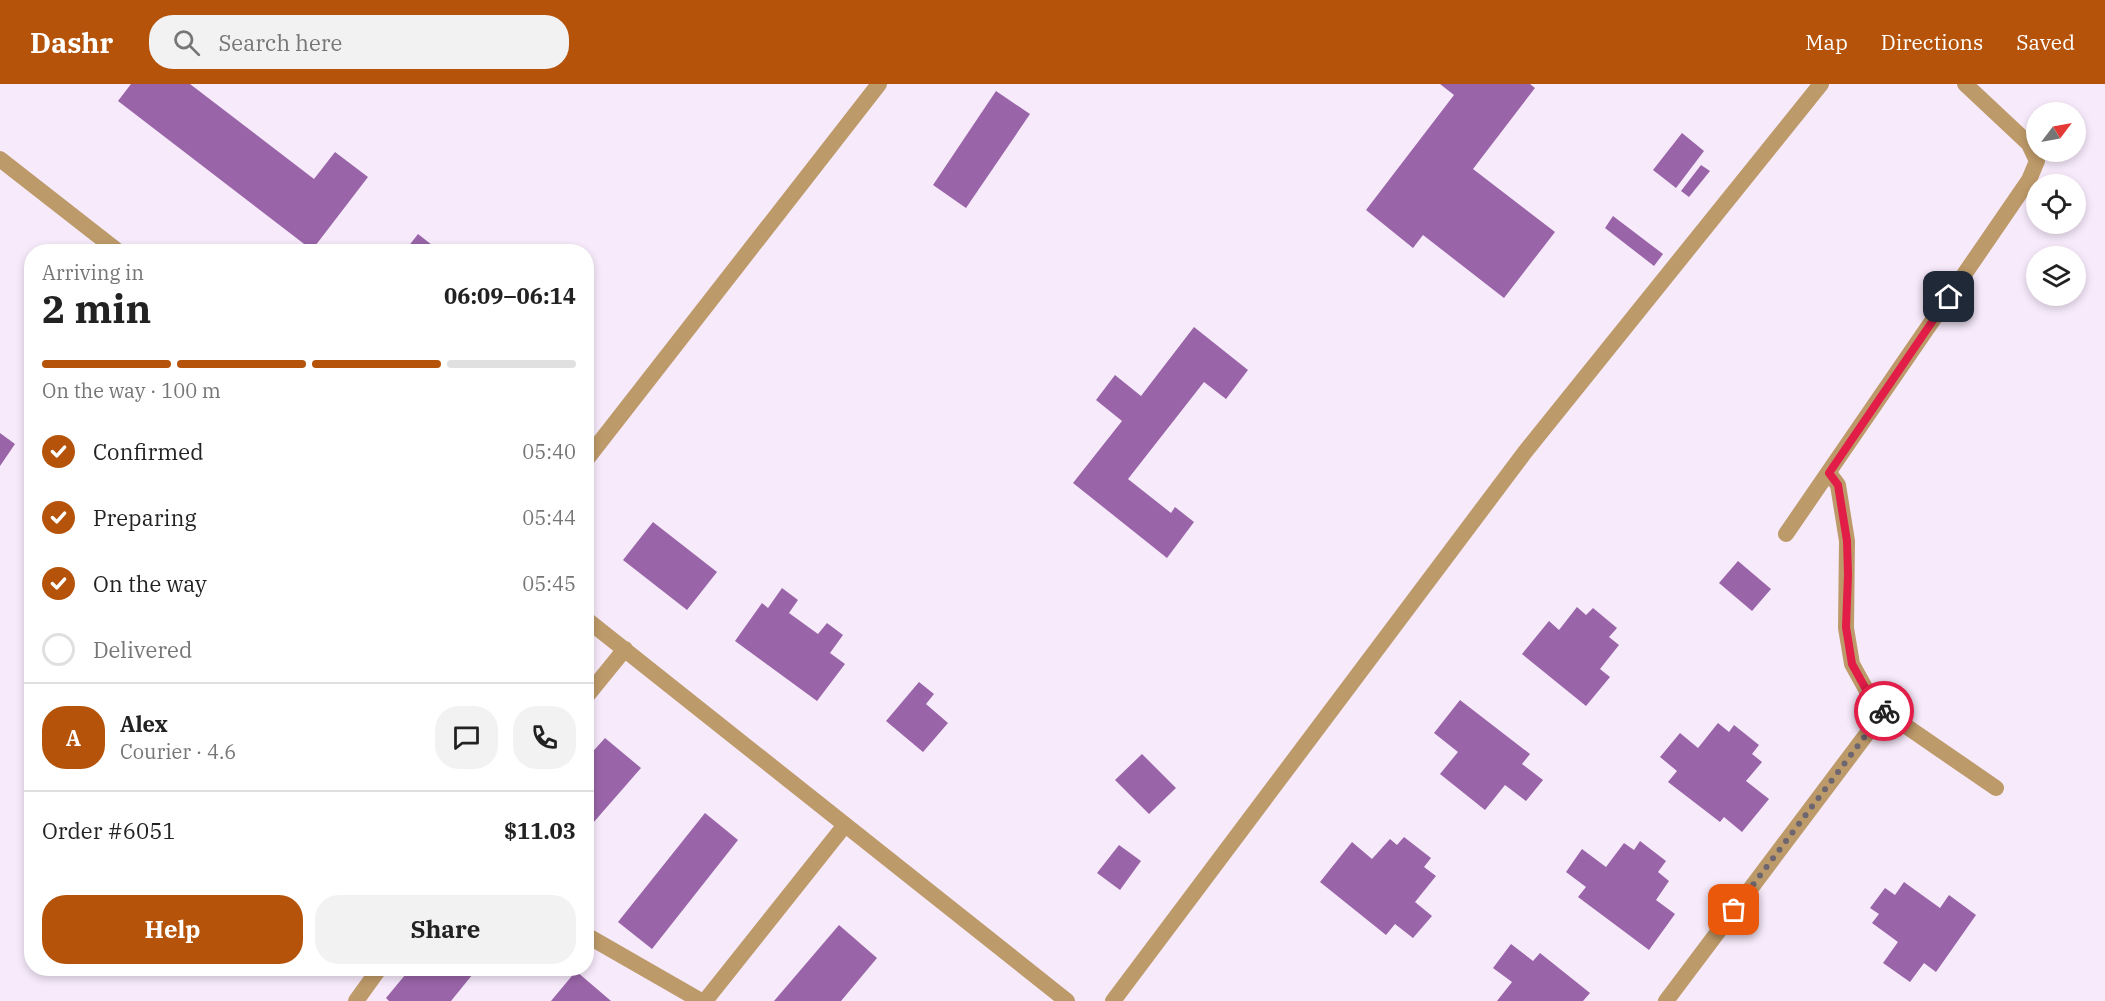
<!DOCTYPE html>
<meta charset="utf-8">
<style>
:root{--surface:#fff;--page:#f2f2f2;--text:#222;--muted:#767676;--line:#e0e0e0;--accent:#b45309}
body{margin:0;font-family:"IBM Plex Serif",serif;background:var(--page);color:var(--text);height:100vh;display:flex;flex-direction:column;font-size:22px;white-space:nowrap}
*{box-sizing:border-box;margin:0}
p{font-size:20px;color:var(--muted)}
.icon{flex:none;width:33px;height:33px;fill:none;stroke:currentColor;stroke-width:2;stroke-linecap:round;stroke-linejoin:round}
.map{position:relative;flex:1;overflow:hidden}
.drawer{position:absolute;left:24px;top:160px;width:570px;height:732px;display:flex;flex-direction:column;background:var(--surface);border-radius:24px;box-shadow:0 3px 9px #0003}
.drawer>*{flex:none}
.needle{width:39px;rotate:58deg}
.tools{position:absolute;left:2026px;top:18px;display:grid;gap:12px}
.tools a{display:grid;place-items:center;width:60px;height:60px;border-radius:50%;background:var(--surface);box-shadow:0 3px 9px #0003;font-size:30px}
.pin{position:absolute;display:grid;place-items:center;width:51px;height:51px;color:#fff;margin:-26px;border-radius:12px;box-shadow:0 3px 9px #0006}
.courier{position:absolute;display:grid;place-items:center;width:60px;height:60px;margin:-30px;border:4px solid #e11d48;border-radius:50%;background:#fff;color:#222;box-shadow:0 2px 8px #0007}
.overview em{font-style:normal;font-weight:700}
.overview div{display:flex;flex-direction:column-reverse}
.overview{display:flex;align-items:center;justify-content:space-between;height:102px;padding:0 18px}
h1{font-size:39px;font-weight:700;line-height:45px}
.bar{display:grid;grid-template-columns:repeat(4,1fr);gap:9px 6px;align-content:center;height:72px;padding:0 18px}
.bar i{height:8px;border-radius:4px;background:var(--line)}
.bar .active{background:var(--accent)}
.bar p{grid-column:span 4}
.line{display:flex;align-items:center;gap:15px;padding:0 18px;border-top:2px solid var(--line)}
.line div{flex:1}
.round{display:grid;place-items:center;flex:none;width:63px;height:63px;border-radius:24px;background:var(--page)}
ol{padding:0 18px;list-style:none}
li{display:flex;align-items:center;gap:18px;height:66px}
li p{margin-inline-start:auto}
li .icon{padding:6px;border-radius:50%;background:var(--accent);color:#fff;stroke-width:4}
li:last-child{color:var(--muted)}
li i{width:33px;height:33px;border:3px solid var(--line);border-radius:50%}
.button{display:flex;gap:12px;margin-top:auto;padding:12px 18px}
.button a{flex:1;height:69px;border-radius:24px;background:var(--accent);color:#fff;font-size:24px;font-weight:700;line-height:69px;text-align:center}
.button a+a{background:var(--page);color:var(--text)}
header{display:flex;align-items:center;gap:36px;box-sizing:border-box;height:84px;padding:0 30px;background:var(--accent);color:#fff}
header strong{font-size:28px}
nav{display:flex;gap:33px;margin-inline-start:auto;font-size:21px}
.search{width:420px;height:54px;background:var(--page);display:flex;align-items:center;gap:15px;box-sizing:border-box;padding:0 21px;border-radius:24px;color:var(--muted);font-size:22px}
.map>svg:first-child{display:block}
</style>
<header>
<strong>Dashr</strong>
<div class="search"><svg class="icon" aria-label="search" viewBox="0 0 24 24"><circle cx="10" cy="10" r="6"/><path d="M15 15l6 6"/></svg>Search here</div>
<nav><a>Map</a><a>Directions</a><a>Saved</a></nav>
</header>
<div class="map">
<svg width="2105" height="917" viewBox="0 0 2105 917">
<rect width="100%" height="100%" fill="#f7eafb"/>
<g fill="#9965a8">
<polygon points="131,0 190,0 314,95 335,68 368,93 312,166 118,17"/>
<polygon points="1440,0 1530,0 1535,4 1473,85 1555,148 1504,214 1423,151 1413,164 1366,126 1454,11"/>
<polygon points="996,7 1030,30 966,124 933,101"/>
<polygon points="1682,49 1704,67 1676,104 1653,86"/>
<polygon points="1701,81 1710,87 1689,113 1681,107"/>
<polygon points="1613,132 1663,170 1654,182 1605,144"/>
<polygon points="418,150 441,168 404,168"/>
<polygon points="1194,243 1248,286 1226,315 1204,298 1128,395 1171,429 1175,423 1194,438 1167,474 1073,399 1122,337 1096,316 1115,291 1141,312"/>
<polygon points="0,349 15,360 0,382"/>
<polygon points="653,438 717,488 687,526 623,476"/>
<polygon points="1738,477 1771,505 1752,527 1719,499"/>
<polygon points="782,504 798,516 789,529 818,550 827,539 843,551 830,569 845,580 817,617 735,557 762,519 768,524"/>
<polygon points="1577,523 1586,531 1593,524 1617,544 1609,553 1619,561 1600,585 1610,593 1586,622 1522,570 1549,537 1559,546"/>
<polygon points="919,598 934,610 926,620 948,639 923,668 886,637"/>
<polygon points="1460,616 1530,670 1522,680 1543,696 1526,717 1505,701 1485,726 1440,690 1458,668 1434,649"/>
<polygon points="1718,639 1729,648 1734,641 1759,661 1752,670 1762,678 1746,697 1769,715 1742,748 1724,733 1720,738 1668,698 1677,687 1660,673 1680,649 1698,664"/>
<polygon points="605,654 641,684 586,747 586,675"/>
<polygon points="1142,670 1176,704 1149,730 1115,696"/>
<polygon points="705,729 738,756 652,865 618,838"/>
<polygon points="1404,753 1431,774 1424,783 1436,792 1415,818 1432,832 1413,854 1395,840 1386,851 1320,798 1352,758 1372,775 1390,755 1397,761"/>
<polygon points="1640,757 1666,777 1658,788 1669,797 1656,816 1675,830 1649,866 1578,813 1586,803 1566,788 1582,765 1606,783 1624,759 1634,766"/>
<polygon points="1119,761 1141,777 1120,806 1097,789"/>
<polygon points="1904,798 1940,824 1949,811 1976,831 1936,888 1924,879 1910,898 1883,879 1898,858 1872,839 1879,830 1870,824 1885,804 1895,811"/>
<polygon points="839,841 877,874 841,917 774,917"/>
<polygon points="1511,860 1533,877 1540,869 1590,909 1583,917 1497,917 1512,898 1493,884"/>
<polygon points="410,885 477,885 451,917 389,917 386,914"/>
<polygon points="576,887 611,917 551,917"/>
</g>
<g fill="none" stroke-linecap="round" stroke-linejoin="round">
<g stroke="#bd9a69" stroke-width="16">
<polyline points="586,613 625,565"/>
<polyline points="586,851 701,917"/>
<polyline points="356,917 379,885"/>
</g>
<g stroke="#bd9a69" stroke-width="16">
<polyline points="0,75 119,168"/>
<polyline points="586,376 879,0"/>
<polyline points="1829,389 1838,401 1847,457 1846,544 1852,580 1868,609 1884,627"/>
<polyline points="1786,450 2029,96 2037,77 2029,60 1965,0"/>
<polyline points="586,535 1067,917"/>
<polyline points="705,917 845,741"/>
<polyline points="1113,917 1525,368 1821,0"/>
<polyline points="1666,917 1884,627 1996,704"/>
</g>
</g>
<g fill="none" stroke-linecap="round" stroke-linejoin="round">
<polyline stroke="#6d656f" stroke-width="6" stroke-dasharray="0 10.8" points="1734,826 1884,627"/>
<polyline stroke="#e11d48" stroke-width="8" points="1884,627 1868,609 1852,580 1846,543 1848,491 1847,457 1838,401 1829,389 1949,213"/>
</g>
</svg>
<div class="tools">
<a><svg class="needle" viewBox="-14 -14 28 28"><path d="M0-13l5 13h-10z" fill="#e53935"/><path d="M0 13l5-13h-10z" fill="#767676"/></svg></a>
<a><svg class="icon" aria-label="locate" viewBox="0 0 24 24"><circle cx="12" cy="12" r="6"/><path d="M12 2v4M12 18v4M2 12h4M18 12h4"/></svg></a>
<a><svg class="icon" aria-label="layers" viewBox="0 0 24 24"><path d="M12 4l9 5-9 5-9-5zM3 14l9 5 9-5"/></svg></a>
</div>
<div class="pin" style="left:1734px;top:826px;background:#ea580c"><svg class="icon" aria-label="bag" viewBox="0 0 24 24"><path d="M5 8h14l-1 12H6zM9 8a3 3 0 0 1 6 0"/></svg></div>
<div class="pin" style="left:1949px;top:213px;background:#1f2937"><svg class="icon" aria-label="home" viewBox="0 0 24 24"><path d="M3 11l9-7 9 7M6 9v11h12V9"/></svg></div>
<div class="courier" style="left:1884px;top:627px"><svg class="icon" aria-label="bike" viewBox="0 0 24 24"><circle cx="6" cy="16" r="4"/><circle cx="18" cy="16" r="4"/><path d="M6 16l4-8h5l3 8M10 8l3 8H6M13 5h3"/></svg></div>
<section class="drawer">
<div class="overview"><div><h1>2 min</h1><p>Arriving in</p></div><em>06:09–06:14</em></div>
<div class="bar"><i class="active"></i><i class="active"></i><i class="active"></i><i></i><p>On the way · 100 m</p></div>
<ol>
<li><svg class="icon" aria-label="check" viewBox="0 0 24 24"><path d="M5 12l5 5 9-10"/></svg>Confirmed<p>05:40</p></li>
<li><svg class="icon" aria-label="check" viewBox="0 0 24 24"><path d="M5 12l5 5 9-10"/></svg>Preparing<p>05:44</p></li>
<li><svg class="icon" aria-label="check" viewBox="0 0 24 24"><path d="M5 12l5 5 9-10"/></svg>On the way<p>05:45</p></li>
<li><i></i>Delivered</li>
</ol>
<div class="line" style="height:108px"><b class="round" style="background:var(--accent);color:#fff">A</b><div><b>Alex</b><p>Courier · 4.6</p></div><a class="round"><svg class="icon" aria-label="chat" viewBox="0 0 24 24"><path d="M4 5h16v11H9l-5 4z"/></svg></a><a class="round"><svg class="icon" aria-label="phone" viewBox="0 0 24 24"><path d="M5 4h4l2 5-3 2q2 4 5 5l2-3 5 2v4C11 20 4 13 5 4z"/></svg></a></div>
<div class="line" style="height:78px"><div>Order #6051</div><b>$11.03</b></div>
<div class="button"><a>Help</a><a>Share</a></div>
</section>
</div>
